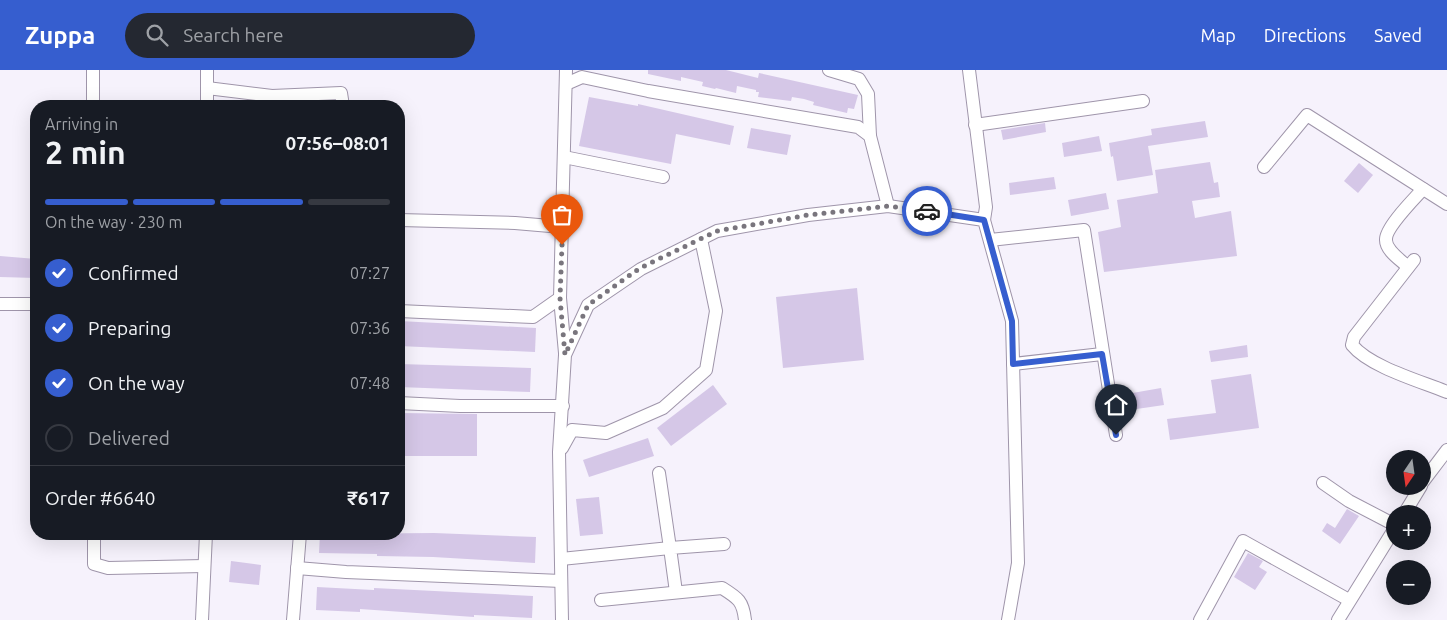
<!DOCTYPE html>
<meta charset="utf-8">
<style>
:root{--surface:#171b24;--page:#242831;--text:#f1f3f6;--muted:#9ea1a6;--line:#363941;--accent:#365ecf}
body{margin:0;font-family:Ubuntu,sans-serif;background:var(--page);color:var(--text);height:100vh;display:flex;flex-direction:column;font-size:19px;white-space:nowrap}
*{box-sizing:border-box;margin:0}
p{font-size:16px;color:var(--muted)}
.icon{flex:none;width:28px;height:28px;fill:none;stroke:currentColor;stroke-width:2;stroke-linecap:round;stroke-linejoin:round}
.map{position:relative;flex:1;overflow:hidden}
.panel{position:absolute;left:30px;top:30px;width:375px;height:440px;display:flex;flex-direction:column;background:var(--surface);border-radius:20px;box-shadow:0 5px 20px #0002}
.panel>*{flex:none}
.needle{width:32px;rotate:193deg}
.controls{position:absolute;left:1386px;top:380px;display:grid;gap:10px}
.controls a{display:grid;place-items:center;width:45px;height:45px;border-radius:50%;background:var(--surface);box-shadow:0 5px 20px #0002;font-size:25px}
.pin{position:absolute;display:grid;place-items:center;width:42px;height:42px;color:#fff;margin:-51px -21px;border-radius:50% 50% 50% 0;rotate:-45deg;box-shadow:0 0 5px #0007}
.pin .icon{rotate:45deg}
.courier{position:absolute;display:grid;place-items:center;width:50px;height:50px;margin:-25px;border:4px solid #365ecf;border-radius:50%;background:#fff;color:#222;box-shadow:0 1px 6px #0007}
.overview em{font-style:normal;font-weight:700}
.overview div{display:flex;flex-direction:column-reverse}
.overview{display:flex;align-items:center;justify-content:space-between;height:85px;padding:0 15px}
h1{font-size:32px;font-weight:700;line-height:38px}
.bar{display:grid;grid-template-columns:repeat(4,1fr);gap:8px 5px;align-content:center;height:60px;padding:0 15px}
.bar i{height:6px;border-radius:4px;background:var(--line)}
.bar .current{background:var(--accent)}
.bar p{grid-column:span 4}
.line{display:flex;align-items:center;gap:12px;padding:0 15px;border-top:1px solid var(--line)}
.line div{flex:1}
ol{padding:0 15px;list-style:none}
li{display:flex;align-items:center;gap:15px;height:55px}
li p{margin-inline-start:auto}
li .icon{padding:5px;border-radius:50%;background:var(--accent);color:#fff;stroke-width:4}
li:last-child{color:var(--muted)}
li i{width:28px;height:28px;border:2px solid var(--line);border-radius:50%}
header{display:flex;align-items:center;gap:30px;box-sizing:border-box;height:70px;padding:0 25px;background:var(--accent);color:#fff}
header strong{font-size:24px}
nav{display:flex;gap:28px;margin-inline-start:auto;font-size:18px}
.search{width:350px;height:45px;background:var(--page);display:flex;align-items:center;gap:12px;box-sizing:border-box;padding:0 18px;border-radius:28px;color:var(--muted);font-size:19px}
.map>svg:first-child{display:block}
</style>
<header>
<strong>Zuppa</strong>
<div class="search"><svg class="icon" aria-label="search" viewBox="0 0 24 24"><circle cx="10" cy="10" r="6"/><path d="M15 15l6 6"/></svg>Search here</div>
<nav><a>Map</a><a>Directions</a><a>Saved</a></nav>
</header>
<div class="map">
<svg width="1447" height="550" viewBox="0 0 1447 550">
<rect width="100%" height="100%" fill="#f6f2fc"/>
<g fill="#d5c7e7">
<polygon points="648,0 726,0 758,8 759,3 858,25 854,39 848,38 847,43 813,35 814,32 804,29 792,27 791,31 758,27 759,22 756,22 756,20 737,16 736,23 716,18 715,19 702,16 703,12 681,7 681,11 648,4"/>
<polygon points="589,27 638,36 638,34 734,56 730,75 676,64 671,94 579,76"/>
<polygon points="1205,51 1208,67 1148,76 1153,105 1117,111 1113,86 1111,87 1109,73 1152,65 1151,59"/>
<polygon points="1045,53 1046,62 1003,70 1001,60"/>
<polygon points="751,58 791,65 787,85 747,78"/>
<polygon points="1099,66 1102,81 1064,87 1062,73"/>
<polygon points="1210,92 1214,113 1218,112 1220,127 1192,131 1195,148 1231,141 1237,186 1104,202 1098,162 1121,157 1117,130 1158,123 1155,100"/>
<polygon points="1359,93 1373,105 1358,123 1344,111"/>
<polygon points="1054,107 1056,119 1010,125 1009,113"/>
<polygon points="1106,123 1109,139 1071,146 1068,130"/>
<polygon points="0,186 36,189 36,208 0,207"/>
<polygon points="857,218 864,290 783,298 776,227"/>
<polygon points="399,251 536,258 535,282 399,276"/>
<polygon points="1247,275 1248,287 1211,292 1209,281"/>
<polygon points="399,294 531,298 530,322 399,317"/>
<polygon points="1251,304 1259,358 1170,370 1167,349 1216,343 1211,310"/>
<polygon points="713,315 727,334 671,376 657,358"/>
<polygon points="1161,318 1164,335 1123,341 1121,325"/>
<polygon points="399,343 477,344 477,386 399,386"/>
<polygon points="648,368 654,386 589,407 583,390"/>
<polygon points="599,427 603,464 580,466 576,429"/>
<polygon points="1347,439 1359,446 1340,474 1322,461 1327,453 1335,458"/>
<polygon points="434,463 536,467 535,493 433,487 377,486 377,484 319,483 320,464"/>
<polygon points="1248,483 1263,491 1259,497 1267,502 1255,520 1234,507"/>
<polygon points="231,491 261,495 259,515 229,512"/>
<polygon points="317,517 374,520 374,518 533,526 532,548 474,545 474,547 360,539 360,542 316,540"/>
</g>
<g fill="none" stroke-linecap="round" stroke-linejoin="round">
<g stroke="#9f95aa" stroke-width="14">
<g id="street">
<polyline points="93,0 93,36"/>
<polyline points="829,0 859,9 868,24 870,66"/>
<polyline points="969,0 986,137 984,150"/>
<polyline points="566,14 582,7 648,21 858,57 870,66 888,136"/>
<polyline points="207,18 272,26 341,23 343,36"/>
<polyline points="207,36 207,0"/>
<polyline points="975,55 1143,31"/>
<polyline points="564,87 663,107"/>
<polyline points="1264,97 1307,45 1447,134"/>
<polyline points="399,150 515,153 562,157"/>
<polyline points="990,170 1084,160 1116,365"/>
<path d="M1414,190L1354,267L1352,275C1370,297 1420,311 1447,322"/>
<path d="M1408,197C1401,190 1386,181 1386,170C1385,158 1414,129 1423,119"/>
<polyline points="0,234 36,234"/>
<polyline points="399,241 533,247 560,228"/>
<polyline points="565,283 560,228 566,0"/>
<polyline points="1013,294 1102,284"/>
<polyline points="399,333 460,336 563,336"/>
<polyline points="562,378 572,360 606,363 663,338 706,300 716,241 701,169"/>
<polyline points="1323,413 1349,431 1395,455"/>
<polyline points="1422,413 1447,380"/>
<polyline points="1404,444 1421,416"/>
<polyline points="94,464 94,494 108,498 204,496"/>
<polyline points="561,489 670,478 659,403"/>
<polyline points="297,498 346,502 561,511"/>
<polyline points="676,522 670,478 724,474"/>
<path d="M601,530L722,518C738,528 743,531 745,550"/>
<polyline points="202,550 206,464"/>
<polyline points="293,550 300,464"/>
<polyline points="562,550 559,382 565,285 588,235 641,199 717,161 808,145 888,136 984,150 1012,251 1018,493 1008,550"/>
<polyline points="1200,550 1243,471 1349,530"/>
<polyline points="1338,550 1395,458"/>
</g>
</g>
<use href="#street" stroke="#fff" stroke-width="12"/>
</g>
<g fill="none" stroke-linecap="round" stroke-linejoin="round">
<polyline stroke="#79757d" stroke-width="5" stroke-dasharray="0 9" points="562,175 560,228 565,285 588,235 640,198 717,161 808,145 888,136 927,141"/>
<polyline stroke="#365ecf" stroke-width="6" points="927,141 984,150 1012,251 1013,294 1102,284 1116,365"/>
</g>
</svg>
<div class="controls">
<a><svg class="needle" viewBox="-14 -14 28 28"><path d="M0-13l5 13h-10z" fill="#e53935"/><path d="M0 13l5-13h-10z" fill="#9ea1a6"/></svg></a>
<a>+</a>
<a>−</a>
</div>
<div class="pin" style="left:562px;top:175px;background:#ea580c"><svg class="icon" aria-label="bag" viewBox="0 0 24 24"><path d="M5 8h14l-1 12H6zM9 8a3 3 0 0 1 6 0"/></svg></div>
<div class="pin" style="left:1116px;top:365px;background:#1f2937"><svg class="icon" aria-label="home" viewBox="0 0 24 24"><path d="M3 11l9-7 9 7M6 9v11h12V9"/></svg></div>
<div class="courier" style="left:927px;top:141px"><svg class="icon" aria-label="car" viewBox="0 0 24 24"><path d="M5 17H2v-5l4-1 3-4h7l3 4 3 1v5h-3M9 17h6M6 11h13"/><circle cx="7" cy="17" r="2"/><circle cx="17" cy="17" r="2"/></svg></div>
<section class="panel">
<div class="overview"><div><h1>2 min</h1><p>Arriving in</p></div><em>07:56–08:01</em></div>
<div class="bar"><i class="current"></i><i class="current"></i><i class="current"></i><i></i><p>On the way · 230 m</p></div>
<ol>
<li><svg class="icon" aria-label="check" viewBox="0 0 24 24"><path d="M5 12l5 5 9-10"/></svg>Confirmed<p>07:27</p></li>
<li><svg class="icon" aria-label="check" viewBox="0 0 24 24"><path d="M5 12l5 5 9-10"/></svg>Preparing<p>07:36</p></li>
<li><svg class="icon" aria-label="check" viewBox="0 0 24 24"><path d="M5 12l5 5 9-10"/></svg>On the way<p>07:48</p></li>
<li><i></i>Delivered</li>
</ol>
<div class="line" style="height:65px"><div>Order #6640</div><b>₹617</b></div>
</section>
</div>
